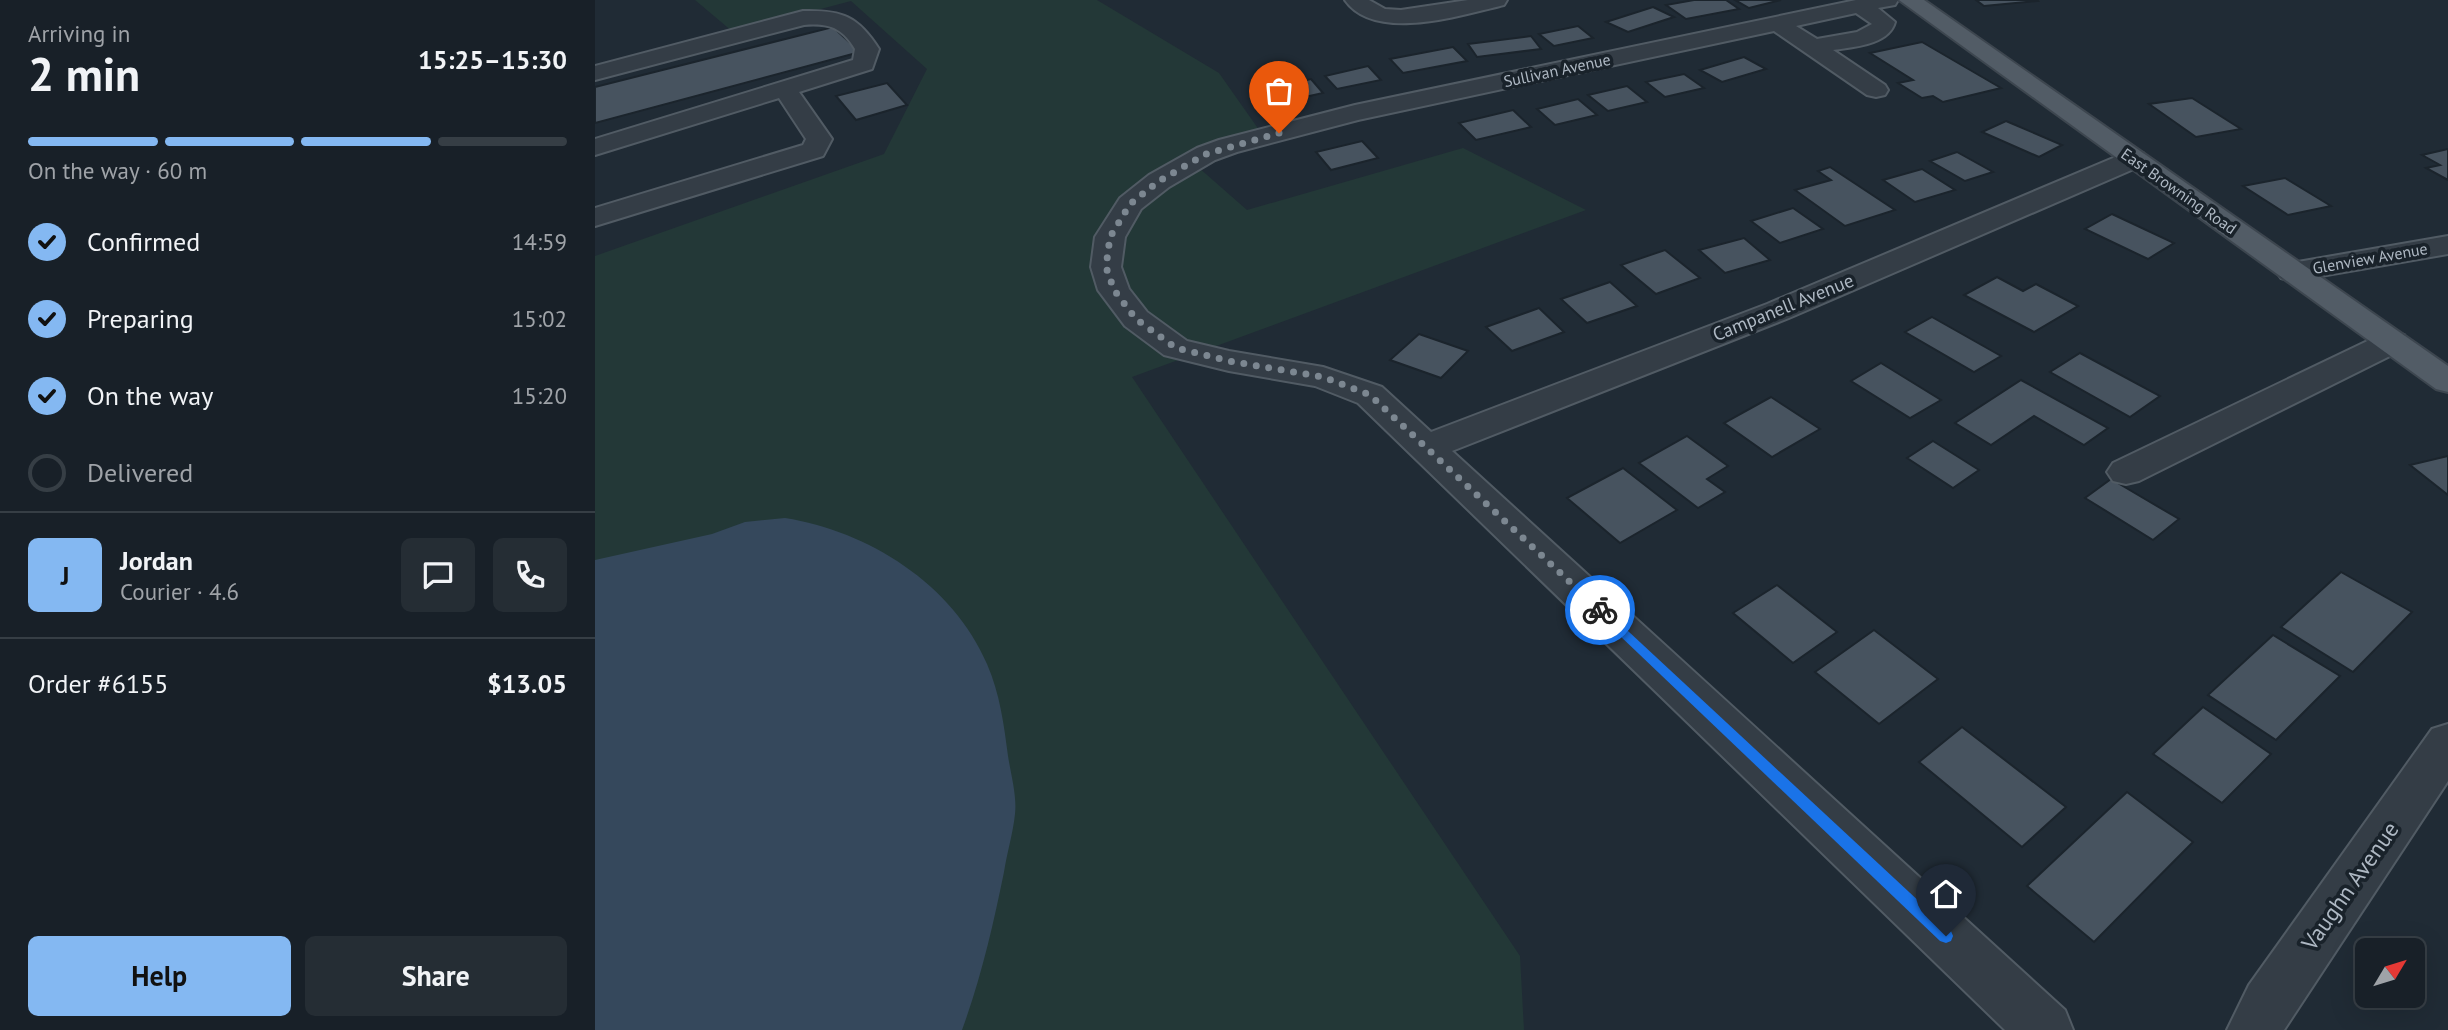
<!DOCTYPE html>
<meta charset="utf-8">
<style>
:root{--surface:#182028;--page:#252d34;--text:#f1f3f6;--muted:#9fa3a8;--line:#363e45;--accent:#84b8f2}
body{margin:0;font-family:"PT Sans",sans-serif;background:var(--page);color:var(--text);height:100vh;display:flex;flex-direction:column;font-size:26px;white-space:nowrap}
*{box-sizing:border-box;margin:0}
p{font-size:23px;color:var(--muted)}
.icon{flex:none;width:38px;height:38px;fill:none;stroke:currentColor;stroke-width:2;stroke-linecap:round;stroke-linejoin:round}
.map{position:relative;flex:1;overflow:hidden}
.panel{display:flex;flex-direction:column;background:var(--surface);width:595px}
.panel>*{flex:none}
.needle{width:46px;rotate:52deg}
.buttons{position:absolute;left:1760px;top:938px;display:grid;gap:14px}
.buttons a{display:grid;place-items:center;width:70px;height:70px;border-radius:10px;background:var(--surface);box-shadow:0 7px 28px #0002,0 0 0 2px var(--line);font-size:35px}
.pin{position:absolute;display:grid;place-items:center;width:60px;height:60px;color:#fff;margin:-72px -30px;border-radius:50% 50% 50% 0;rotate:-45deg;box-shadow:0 0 7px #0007}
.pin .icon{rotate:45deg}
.courier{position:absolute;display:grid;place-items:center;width:70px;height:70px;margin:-35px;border:5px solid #1a73e8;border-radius:50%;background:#fff;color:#222;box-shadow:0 2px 9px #0007}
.headline em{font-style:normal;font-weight:700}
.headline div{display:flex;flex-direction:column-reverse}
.headline{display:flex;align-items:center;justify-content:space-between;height:119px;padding:0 28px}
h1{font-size:46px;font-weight:700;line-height:52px}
.bar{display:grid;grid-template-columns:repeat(4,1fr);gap:10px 7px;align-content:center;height:84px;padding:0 28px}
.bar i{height:9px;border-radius:5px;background:var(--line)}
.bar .on{background:var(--accent)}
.bar p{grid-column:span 4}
.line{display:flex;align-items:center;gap:18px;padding:0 28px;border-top:2px solid var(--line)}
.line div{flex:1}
.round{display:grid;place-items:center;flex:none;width:74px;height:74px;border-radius:10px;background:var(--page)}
ol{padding:0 28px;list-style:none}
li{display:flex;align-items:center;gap:21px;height:77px}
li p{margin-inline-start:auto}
li .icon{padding:7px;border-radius:50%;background:var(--accent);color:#111;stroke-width:4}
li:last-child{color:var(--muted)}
li i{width:38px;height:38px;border:4px solid var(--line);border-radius:50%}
.button{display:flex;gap:14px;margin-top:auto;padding:14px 28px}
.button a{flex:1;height:80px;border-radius:10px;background:var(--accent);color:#111;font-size:28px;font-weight:700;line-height:80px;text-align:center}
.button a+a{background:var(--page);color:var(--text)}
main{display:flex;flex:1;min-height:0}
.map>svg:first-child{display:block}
</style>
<main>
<section class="panel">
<div class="headline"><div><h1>2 min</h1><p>Arriving in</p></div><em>15:25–15:30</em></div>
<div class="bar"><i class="on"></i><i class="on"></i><i class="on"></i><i></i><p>On the way · 60 m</p></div>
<ol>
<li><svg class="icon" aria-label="check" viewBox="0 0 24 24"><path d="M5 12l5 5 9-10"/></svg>Confirmed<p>14:59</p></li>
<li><svg class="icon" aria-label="check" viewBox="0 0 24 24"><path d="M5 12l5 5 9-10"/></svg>Preparing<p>15:02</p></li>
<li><svg class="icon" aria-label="check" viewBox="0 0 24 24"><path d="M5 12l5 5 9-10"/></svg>On the way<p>15:20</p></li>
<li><i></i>Delivered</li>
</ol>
<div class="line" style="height:126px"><b class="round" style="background:var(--accent);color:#111">J</b><div><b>Jordan</b><p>Courier · 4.6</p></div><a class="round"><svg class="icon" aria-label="chat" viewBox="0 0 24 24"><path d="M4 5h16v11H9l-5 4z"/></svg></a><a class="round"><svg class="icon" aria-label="phone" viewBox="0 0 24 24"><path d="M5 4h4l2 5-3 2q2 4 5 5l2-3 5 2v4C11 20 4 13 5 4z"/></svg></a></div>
<div class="line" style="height:91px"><div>Order #6155</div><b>$13.05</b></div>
<div class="button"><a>Help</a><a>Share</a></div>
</section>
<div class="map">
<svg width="1853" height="1030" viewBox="0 0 1853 1030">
<rect width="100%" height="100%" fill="#202b35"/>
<polygon fill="#233837" points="100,0 502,0 624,73 669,137 595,160 652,210 868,148 991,210 537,377 925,956 929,1030 0,1030 0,256 289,154 332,69 256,1 138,32"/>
<path fill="#35485c" d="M190,518C273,531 358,584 392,664C405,694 409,725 413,756C416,775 422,796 420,814C418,833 412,853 409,872C398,926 386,978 367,1030H0V560L117,534L150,522Z"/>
<g fill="#47535f" stroke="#1b242c" stroke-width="2">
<polygon points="1099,0 1131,0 1144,9 1091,19 1071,5"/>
<polygon points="1140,0 1186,0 1154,8"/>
<polygon points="1381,0 1442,0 1443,1 1389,6"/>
<polygon points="1058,7 1079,17 1033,32 1011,22"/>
<polygon points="983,26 998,38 959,46 944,34"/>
<polygon points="238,27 265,52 0,123 0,87"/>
<polygon points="936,36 946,49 882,57 873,44"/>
<polygon points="1327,42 1406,88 1348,102 1338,96 1327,98 1303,83 1318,80 1275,53"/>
<polygon points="858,47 872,61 808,73 795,59"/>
<polygon points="1149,57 1171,69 1127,82 1105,70"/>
<polygon points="773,66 786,80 742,89 730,76"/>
<polygon points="1089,74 1109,88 1070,97 1051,82"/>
<polygon points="716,79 728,93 670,106 658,92"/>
<polygon points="292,83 312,105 261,120 241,96"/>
<polygon points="1032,86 1052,102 1013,111 993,95"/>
<polygon points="1597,98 1646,129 1601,137 1554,104"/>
<polygon points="983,99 1002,115 960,125 942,109"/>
<polygon points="918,110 936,127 881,140 864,123"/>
<polygon points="1411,121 1467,145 1444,157 1387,132"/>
<polygon points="767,141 783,158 736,170 721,152"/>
<polygon points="1853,149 1853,180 1831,168 1845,165 1827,155"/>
<polygon points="1362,152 1398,172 1370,181 1335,161"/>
<polygon points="1235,167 1300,210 1250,226 1200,190 1236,180 1223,171"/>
<polygon points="1327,169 1360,190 1320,202 1288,180"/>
<polygon points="1690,178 1736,206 1693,215 1648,186"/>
<polygon points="1198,208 1228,229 1185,243 1156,221"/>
<polygon points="1517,214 1579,243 1553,259 1490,229"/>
<polygon points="1149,238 1175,260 1130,273 1104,250"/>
<polygon points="1070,250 1105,278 1061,294 1026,265"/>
<polygon points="1402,277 1428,291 1441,284 1483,306 1439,332 1369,295"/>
<polygon points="1015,282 1042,306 992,323 966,299"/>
<polygon points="944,308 969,332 917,351 891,327"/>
<polygon points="1337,317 1406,356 1379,372 1310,332"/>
<polygon points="824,334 873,351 846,378 795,360"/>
<polygon points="1485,353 1565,396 1535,417 1455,372"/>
<polygon points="1286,363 1346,400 1315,418 1256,381"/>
<polygon points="1426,380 1513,428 1489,445 1439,416 1396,445 1360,423"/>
<polygon points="1176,397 1225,429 1177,457 1129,423"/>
<polygon points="1092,436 1133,466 1112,479 1130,492 1103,508 1044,463"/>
<polygon points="1338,441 1384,470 1358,488 1312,458"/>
<polygon points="1853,456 1853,495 1815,465"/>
<polygon points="1028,468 1082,510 1025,543 972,498"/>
<polygon points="1516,479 1584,519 1558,540 1490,498"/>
<polygon points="1746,572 1817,612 1758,672 1686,627"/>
<polygon points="1182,585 1242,632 1198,663 1138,613"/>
<polygon points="1279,630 1343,679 1284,724 1220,672"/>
<polygon points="1678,635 1745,676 1681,740 1613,695"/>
<polygon points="1608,707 1676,754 1627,803 1558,754"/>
<polygon points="1367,727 1471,807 1427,847 1324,762"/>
<polygon points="1532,792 1598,842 1499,942 1432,886"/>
</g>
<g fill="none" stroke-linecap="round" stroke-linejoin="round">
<g stroke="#515b64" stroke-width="4">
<g id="minor">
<path d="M750,0H774L790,9L806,10L873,0H912L909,5C867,15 780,43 750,0Z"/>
<path d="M1261,0H1303L1300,5L1283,8L1300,22C1294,45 1258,47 1238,50L1290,85L1293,90L1290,95L1281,97L1272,95L1179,31L763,120L642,152L620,160L574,187L546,209L530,237L526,267L534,289L552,312L592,341L634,351L728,367L787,387L836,432L1172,304L1530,153L1539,151L1548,153L1552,159L1548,165L1194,318L857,451L1470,1010L1478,1030H1410L763,403L720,386L634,371L569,355L530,326L503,290L496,267L500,237L525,198L554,175L602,148L624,140L760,105ZM1261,13L1277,24L1262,32L1222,39L1201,26Z"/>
<path d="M208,11C247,10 263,16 284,49L277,69L204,92L237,139L228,156L0,226V208L208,145L211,139L184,98L0,155V139L258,60L260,49C247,27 233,23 209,25L0,80V66Z"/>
<polygon points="1853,236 1853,254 1697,281 1686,278 1682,272 1686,266 1697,263"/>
<polygon points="1797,332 1809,335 1813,342 1809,349 1544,481 1531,484 1518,481 1512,472 1518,463 1785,335"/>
<polygon points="1853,724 1853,781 1689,1030 1632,1030 1654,985 1837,729"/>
</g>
</g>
<g stroke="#3d464f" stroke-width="4">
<polygon id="major" points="1304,0 1329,0 1853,366 1853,392 1841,389"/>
</g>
<use href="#minor" fill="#343d46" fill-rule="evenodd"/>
<use href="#major" fill="#525c66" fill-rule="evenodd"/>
</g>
<polygon fill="#1a73e8" points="1005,605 1356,931 1358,936 1356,941 1351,943 1345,941 1001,613 999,610"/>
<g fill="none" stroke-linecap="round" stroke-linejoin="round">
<polyline stroke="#7c8791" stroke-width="7" stroke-dasharray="0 12.6" points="684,133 611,154 564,181 535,204 515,237 511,267 519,290 541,319 581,348 634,361 728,377 775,395 1005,610"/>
</g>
<g text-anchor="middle" stroke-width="7" stroke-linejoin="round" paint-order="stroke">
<g font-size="16" fill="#aeb8c3" stroke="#19222a">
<text transform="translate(962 70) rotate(-12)" y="6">Sullivan Avenue</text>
<text transform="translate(1584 191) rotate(35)" y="6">East Browning Road</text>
<text transform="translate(1775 258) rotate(-10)" y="6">Glenview Avenue</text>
</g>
<g font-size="19" fill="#aeb8c3" stroke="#19222a">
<text transform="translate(1188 307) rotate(-22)" y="7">Campanell Avenue</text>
</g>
<g font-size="23" fill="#aeb8c3" stroke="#19222a">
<text transform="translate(1755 886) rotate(-55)" y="8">Vaughn Avenue</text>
</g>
</g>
</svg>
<div class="buttons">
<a><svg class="needle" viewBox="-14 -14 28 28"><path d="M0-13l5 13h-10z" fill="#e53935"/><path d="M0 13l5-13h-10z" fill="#9fa3a8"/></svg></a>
</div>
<div class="pin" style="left:684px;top:133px;background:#ea580c"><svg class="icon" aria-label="bag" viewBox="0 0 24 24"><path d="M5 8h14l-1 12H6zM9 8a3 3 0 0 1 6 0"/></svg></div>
<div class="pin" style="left:1351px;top:936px;background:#1f2937"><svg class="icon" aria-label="home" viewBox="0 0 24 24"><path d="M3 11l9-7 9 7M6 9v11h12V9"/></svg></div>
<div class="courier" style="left:1005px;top:610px"><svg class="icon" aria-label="bike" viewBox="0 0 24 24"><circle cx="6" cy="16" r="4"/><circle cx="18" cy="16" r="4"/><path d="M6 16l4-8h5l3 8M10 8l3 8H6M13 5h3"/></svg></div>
</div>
</main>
